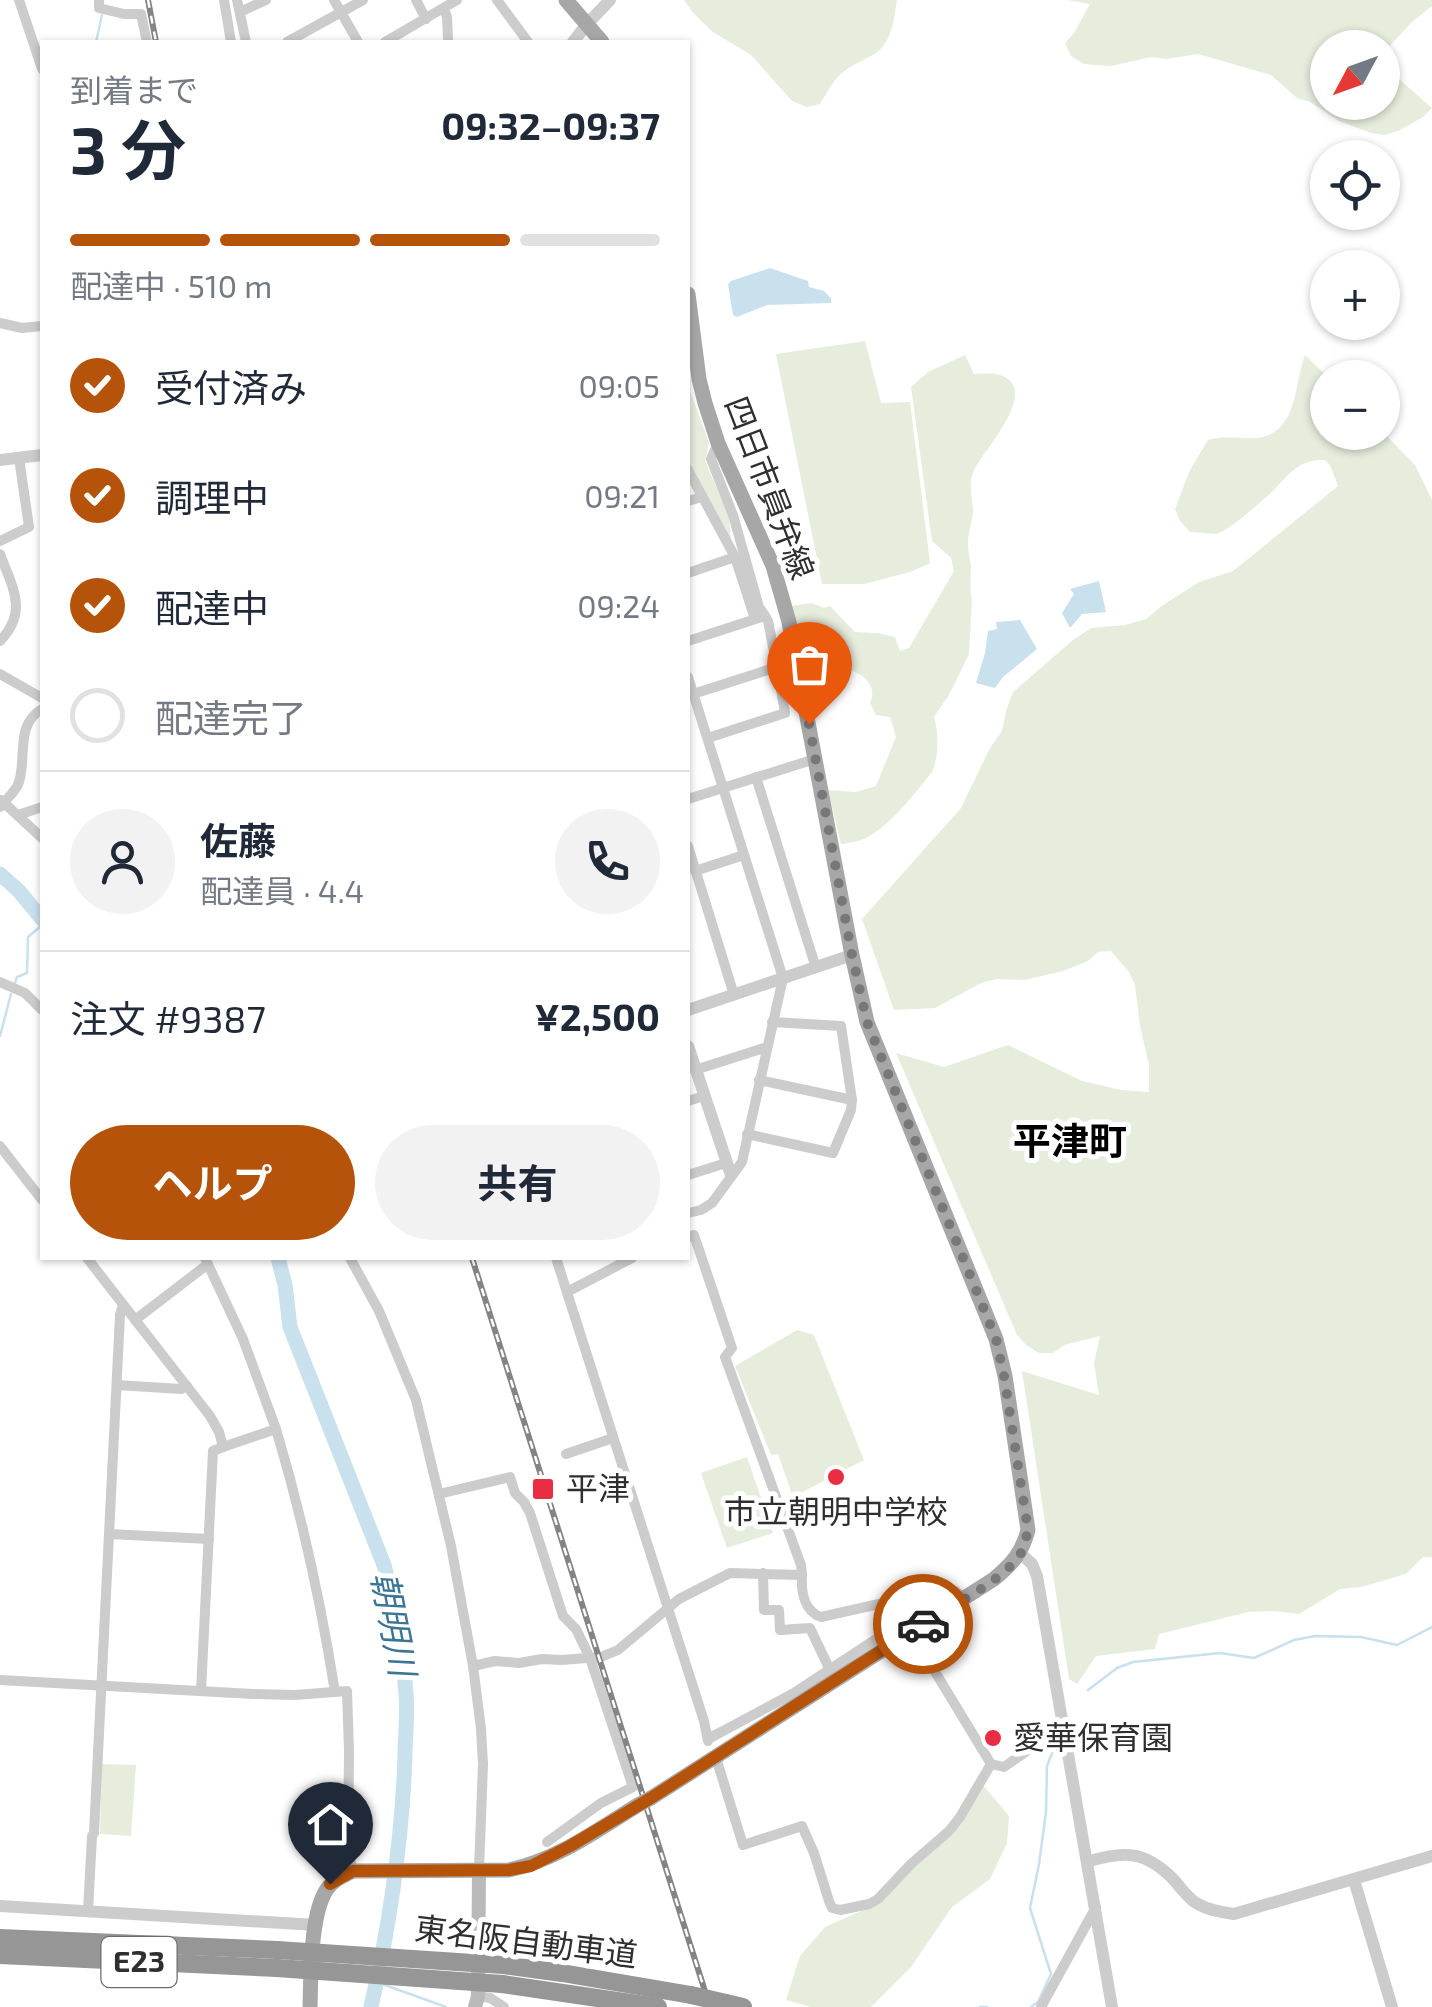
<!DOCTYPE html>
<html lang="ja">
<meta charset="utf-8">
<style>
:root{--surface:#fff;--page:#f2f2f3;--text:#1f2937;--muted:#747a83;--line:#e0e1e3;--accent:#b45309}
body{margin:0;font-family:"Exo 2","Noto Sans JP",sans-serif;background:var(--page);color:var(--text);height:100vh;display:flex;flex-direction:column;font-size:38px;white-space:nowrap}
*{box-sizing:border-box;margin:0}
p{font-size:32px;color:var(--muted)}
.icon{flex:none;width:55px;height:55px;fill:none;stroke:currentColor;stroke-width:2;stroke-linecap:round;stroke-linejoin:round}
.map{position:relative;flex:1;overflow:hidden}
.drawer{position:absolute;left:40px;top:40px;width:650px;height:1220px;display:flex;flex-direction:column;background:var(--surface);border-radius:0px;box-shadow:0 2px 8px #0004}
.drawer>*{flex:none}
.needle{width:65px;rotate:229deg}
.tools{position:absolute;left:1310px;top:30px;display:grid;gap:20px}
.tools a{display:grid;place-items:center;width:90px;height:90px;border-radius:50%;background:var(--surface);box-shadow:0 2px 8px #0004;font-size:50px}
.pin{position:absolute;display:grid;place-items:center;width:85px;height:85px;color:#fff;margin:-102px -42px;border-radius:50% 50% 50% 0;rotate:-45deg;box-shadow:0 0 10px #0007}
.pin .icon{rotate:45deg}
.courier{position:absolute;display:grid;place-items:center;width:100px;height:100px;margin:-50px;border:8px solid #b45309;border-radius:50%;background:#fff;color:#222;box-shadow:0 2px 12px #0007}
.overview em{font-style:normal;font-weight:700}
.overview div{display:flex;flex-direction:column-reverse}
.overview{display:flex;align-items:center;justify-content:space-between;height:170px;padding:0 30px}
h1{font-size:65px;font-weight:700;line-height:75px}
.bar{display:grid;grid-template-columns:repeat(4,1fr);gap:15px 10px;align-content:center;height:120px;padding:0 30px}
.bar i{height:12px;border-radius:8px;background:var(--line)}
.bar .on{background:var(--accent)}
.bar p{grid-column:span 4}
.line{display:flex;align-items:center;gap:25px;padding:0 30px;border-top:2px solid var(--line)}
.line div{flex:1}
.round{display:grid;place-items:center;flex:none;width:105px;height:105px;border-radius:52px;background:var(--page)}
ol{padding:0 30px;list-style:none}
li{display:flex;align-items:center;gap:30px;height:110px}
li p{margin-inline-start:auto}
li .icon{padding:10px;border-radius:50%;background:var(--accent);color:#fff;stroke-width:4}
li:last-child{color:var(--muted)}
li i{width:55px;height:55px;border:5px solid var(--line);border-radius:50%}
.cta{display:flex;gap:20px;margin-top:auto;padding:20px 30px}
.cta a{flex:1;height:115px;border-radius:60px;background:var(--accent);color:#fff;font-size:40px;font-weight:700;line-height:115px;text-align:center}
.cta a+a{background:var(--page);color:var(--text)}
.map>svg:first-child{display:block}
</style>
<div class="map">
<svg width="1432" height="2007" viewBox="0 0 1432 2007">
<rect width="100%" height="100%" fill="#fff"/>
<g fill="#e6eddd">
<path d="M684,0H897C893,22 893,44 871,56C862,61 852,65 843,72C833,80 827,93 820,104L807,107L792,101L751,55L713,32L693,13Z"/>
<polygon points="1067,0 1432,0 1432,6 1412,22 1383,53 1382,48 1328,48 1328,102 1382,102 1383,65 1432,108 1423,117 1398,131 1384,135 1371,133 1339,121 1310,102 1297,98 1271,75 1198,54 1166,59 1151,57 1111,66 1084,64 1071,56 1065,43 1074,33 1090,4"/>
<polygon points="865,341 881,403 910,402 930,563 910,572 864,584 822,584 776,354"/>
<path d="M965,355L974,374C984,374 997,372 1005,377C1038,396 980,453 973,473C968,485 973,500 973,512C972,523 968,533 968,544C968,551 970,559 971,567C971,578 969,588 972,599L969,654L949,695L934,717C939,734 939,756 932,772C914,794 891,826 864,839C857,842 848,843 841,844L828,790L856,792L876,786L896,737L890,717L876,715L870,703C881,680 850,665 829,668C821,669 812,676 806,679L791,606L812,603L824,608L830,606L855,632L877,633L895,637L900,651L909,648L954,571L951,558L932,541L911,387L928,372Z"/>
<path d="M1305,355L1328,377V432H1383L1415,465L1432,500V1557H1423L1406,1574L1361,1587L1340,1589L1299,1614L1273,1611L1248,1612L1159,1634L1155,1649L1096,1656L1077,1684L1069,1679L1022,1371L1099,1395L1094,1363L1100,1336L1064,1345L1053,1353H1039L1026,1345L1017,1335L896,1053L944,1067L1008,1045L1082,1081L1121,1090L1149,1092V1065L1140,1026L1135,985L1129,972L1111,951L1098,952L1088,961L1063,971L1024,980L996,979L981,983L935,1008L894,1010L862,919L961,808L990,748L1002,731L1006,711L1013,692L1073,640L1091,628L1125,625L1146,619L1163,605L1199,582L1233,571L1338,486L1330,465L1325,460C1293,459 1286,481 1264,499C1250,511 1234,526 1217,534L1190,532L1180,521L1175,509L1190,470L1208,440C1224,435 1240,439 1256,438C1299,434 1294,382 1305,355Z"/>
<polygon points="688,385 709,443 705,461 729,516 731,539 688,464"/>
<polygon points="797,1330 814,1335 864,1460 793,1497 778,1454 771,1455 735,1366"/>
<polygon points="747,1457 773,1533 727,1548 701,1473"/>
<polygon points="102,1764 136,1765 131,1836 100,1834"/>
<polygon points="982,1784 1009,1816 1007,1843 990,1879 952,1907 911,1967 871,2007 811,2007 786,2000 800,1956 825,1927 872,1906 954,1821"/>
</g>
<g fill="#c9e0ed">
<polygon points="770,268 808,281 809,287 824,291 831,298 831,303 767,305 737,317 733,315 728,284 731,281"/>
<polygon points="1099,581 1106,612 1082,614 1070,628 1062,613 1074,594 1070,589"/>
<polygon points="1020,620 1037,649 1003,677 995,688 976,683 985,653 988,631 997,629 996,622"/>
</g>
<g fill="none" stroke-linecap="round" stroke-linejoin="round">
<g stroke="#c9e0ed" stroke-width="2.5">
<polyline points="96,42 102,15"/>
<polyline points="14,986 17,977 27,973 28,937 42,925"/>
<polyline points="0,1036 11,994"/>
<polyline points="1088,1690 1117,1668 1133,1662 1220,1653 1254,1658 1294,1640 1315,1636 1361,1637 1397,1645 1432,1627"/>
<polyline points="382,1984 446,2007"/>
<polyline points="980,2007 987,2007"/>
<polyline points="1031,2007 1038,2002 1051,1974 1030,1908 1039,1864 1046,1812 1047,1766 1058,1738"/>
</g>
<g stroke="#c9e0ed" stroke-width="15">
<polyline points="0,874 19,891 42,919"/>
<path d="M278,1258L285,1285L290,1327L384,1565C395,1607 403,1651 406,1694C408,1714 405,1735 405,1756C402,1841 390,1924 371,2007"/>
</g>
<g stroke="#ccc" stroke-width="10">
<polyline points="19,0 42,69"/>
<polyline points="99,0 99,8 124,14 141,14 147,42"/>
<polyline points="224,0 231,42"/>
<polyline points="237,0 246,42"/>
<polyline points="334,0 358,42"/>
<polyline points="416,0 426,19"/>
<polyline points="497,0 528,42"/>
<polyline points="444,9 447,17 448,39"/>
<polyline points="240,12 266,0"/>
<polyline points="287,42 363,0"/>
<polyline points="385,42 457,0"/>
<polyline points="0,323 22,328 42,326"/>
<polyline points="688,470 735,557 755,619"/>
<polyline points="688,501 702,497"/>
<polyline points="0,541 29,527 19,458"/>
<path d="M0,554C12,587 29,611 0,641"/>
<polyline points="688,573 735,557"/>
<polyline points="688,641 765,616 759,607 733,515 711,459 718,443"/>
<polyline points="0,674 42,698"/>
<polyline points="688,677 783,978 742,1162 712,1203 701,1210 688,1213"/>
<polyline points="693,694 777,667 768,621 765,616"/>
<polyline points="708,738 785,713 777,667"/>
<polyline points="756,777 816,968"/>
<polyline points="688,799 815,759"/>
<polyline points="1,800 42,838"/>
<path d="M0,807C6,799 16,792 19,782C27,756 15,725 42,709"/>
<polyline points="18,815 42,807"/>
<polyline points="688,846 734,995"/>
<polyline points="695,871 744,855"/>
<polyline points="0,982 25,993 42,1010"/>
<polyline points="695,1070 767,1047"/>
<polyline points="759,1080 852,1100"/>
<polyline points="688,1101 704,1096"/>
<polyline points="747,1134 833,1153 851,1110 852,1100 841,1026 772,1022"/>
<polyline points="0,1146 42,1200"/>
<polyline points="688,1175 726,1163"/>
<polyline points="688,1237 694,1235 732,1348 725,1357 801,1565 802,1575"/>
<polyline points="87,1258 210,1416 219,1432 223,1447 213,1451 201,1691"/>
<polyline points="205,1258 243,1339 276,1429"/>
<polyline points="350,1258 379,1311 416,1400 451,1546 473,1666 481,1729 483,1764 479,1870"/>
<polyline points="556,1258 704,1721 708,1741"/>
<polyline points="567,1292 632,1258"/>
<polyline points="135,1320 208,1264"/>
<polyline points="117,1385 181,1389 187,1386"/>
<path d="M223,1447L276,1429C302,1516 321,1603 335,1692"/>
<polyline points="566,1454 613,1438"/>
<polyline points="439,1494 510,1477 515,1493 524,1502 530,1513 563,1616 576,1629 590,1658 633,1787 601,1803 547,1842"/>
<polyline points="109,1534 209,1539"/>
<polyline points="763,1573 764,1610 779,1610 780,1630 810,1628 830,1670"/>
<polyline points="917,1642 991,1764"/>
<path d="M473,1666L495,1661L519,1663L542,1659L561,1660L601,1657L618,1650L679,1599L730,1573L802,1575C801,1591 804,1611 821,1617L919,1595L955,1591L964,1598"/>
<polyline points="0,1680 253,1694 295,1695 347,1691 349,1751 348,1851 353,1871"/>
<polyline points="708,1739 794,1693 902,1622 951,1593"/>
<polyline points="717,1761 743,1845 802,1826 814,1853 829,1901 832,1908 840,1910 869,1904 878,1899 911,1864 949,1831 960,1817 991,1764 1004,1767 1064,1725"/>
<polyline points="88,1911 92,1836 94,1833 120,1315 123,1305"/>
<polyline points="478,1996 490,1998 504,2007"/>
<polyline points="1041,2007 1096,1907"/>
</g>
<g stroke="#ccc" stroke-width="12">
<polyline points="573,42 587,24 610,0"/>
<polyline points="0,460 42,455"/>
<polyline points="688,1010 852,955"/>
<polyline points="688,1046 731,1175"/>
<polyline points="1020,1553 1032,1564 1037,1576 1112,2007"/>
<path d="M1087,1862C1125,1850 1146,1851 1174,1880C1181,1888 1188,1898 1196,1903C1208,1910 1221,1912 1234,1914L1432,1856"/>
<polyline points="1354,1880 1392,2007"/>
<polyline points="0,1906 316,1925"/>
</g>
<polyline stroke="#b9b9b9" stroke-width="14" points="475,2007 478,1996 479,1870"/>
<g stroke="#a7a7a7" stroke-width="15">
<polyline points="566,0 602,42"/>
<path d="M651,1798L994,1579C1012,1564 1022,1553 1028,1530L1005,1376L996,1339L867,1022L852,955L789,622L773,566L718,443L705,403L699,379L688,294"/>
<path d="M310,2007C311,1976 310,1914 327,1889C333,1880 343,1876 353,1871L509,1870C557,1860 597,1830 638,1805"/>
</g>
<g stroke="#969696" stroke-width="18">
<polyline points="0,1938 277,1950"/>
<polyline points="0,1955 277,1968"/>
<polyline points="503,1965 562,1973 691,1995"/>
<polyline points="502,1984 658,2007"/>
<polyline points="726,2003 743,2007"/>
</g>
<g stroke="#848484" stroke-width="6">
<g id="rail">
<polyline points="148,0 156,42"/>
<polyline points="472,1258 710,2007"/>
</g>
</g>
<use href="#rail" stroke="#fff" stroke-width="2.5" stroke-dasharray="8" stroke-linecap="butt"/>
<polyline stroke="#a7a7a7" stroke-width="15" points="638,1805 651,1798"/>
<g stroke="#969696" stroke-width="18">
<polyline points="277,1950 503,1965"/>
<polyline points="277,1968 502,1984"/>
<polyline points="691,1995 726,2003"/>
</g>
</g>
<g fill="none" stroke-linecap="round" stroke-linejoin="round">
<path stroke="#787878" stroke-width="10" stroke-dasharray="0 18" d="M809,724L852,955L867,1022L996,1339L1004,1376L1028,1530C1026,1538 1024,1546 1021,1553C1006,1579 950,1607 923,1624"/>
<polyline stroke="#b45309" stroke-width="12" points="330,1884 353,1871 509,1870 531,1866 570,1846 651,1798 923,1624"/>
</g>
<g fill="#e92e44" stroke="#fff" stroke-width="4">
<circle cx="836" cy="1477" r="10"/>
<rect x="531" y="1477" width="24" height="24" rx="5"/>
<circle cx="993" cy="1738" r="10"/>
</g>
<g text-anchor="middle" stroke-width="10" stroke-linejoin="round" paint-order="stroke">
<rect fill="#fff" stroke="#6d6d6d" stroke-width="2.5" x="101.5" y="1937" width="75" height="50" rx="8"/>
<g font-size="30" font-weight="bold" fill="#2f2f2f">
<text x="139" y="1972">E23</text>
</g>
<g font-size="32" fill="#2f2f2f" stroke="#fff">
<text transform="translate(769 488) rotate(69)" y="11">四日市員弁線</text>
<text transform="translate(526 1942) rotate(7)" y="11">東名阪自動車道</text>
</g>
<g font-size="32" fill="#2f2f2f" stroke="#fff" text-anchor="start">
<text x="566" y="1500">平津</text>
<text x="836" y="1523" text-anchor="middle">市立朝明中学校</text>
<text x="1013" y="1749">愛華保育園</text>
</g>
<g font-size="35" font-style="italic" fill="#3b7594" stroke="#fff">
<text transform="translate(393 1624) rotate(79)" y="12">朝明川</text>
</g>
<g font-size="38" font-weight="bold" fill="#000" stroke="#fff">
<text x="1070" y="1155">平津町</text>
</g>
</g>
</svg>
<div class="tools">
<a><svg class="needle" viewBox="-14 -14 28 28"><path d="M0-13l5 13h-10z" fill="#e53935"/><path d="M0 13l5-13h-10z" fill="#747a83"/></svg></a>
<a><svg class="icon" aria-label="locate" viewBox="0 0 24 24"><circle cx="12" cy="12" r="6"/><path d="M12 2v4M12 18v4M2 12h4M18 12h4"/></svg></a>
<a>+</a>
<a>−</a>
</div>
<div class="pin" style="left:809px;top:724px;background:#ea580c"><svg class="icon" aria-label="bag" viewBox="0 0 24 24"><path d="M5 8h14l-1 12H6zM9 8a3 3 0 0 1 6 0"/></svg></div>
<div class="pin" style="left:330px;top:1884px;background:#1f2937"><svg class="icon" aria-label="home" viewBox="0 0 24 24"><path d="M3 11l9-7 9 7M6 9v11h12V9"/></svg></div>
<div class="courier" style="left:923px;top:1624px"><svg class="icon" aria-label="car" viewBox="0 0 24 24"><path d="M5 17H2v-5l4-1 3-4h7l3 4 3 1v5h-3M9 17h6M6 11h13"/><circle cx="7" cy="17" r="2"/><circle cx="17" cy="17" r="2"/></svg></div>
<section class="drawer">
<div class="overview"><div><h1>3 分</h1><p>到着まで</p></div><em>09:32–09:37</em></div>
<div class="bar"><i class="on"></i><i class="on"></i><i class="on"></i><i></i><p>配達中 · 510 m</p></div>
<ol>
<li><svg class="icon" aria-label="check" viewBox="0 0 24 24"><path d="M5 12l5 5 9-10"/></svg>受付済み<p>09:05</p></li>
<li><svg class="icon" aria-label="check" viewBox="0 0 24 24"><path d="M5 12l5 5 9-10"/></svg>調理中<p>09:21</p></li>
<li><svg class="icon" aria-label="check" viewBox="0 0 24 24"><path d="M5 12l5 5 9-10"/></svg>配達中<p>09:24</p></li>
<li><i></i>配達完了</li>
</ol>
<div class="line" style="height:180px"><a class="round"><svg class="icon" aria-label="person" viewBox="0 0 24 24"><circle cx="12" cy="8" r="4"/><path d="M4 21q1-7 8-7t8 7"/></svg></a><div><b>佐藤</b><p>配達員 · 4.4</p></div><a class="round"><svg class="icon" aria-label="phone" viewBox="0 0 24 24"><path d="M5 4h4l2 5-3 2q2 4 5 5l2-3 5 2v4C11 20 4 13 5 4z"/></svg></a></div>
<div class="line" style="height:130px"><div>注文 #9387</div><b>¥2,500</b></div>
<div class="cta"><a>ヘルプ</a><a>共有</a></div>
</section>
</div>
